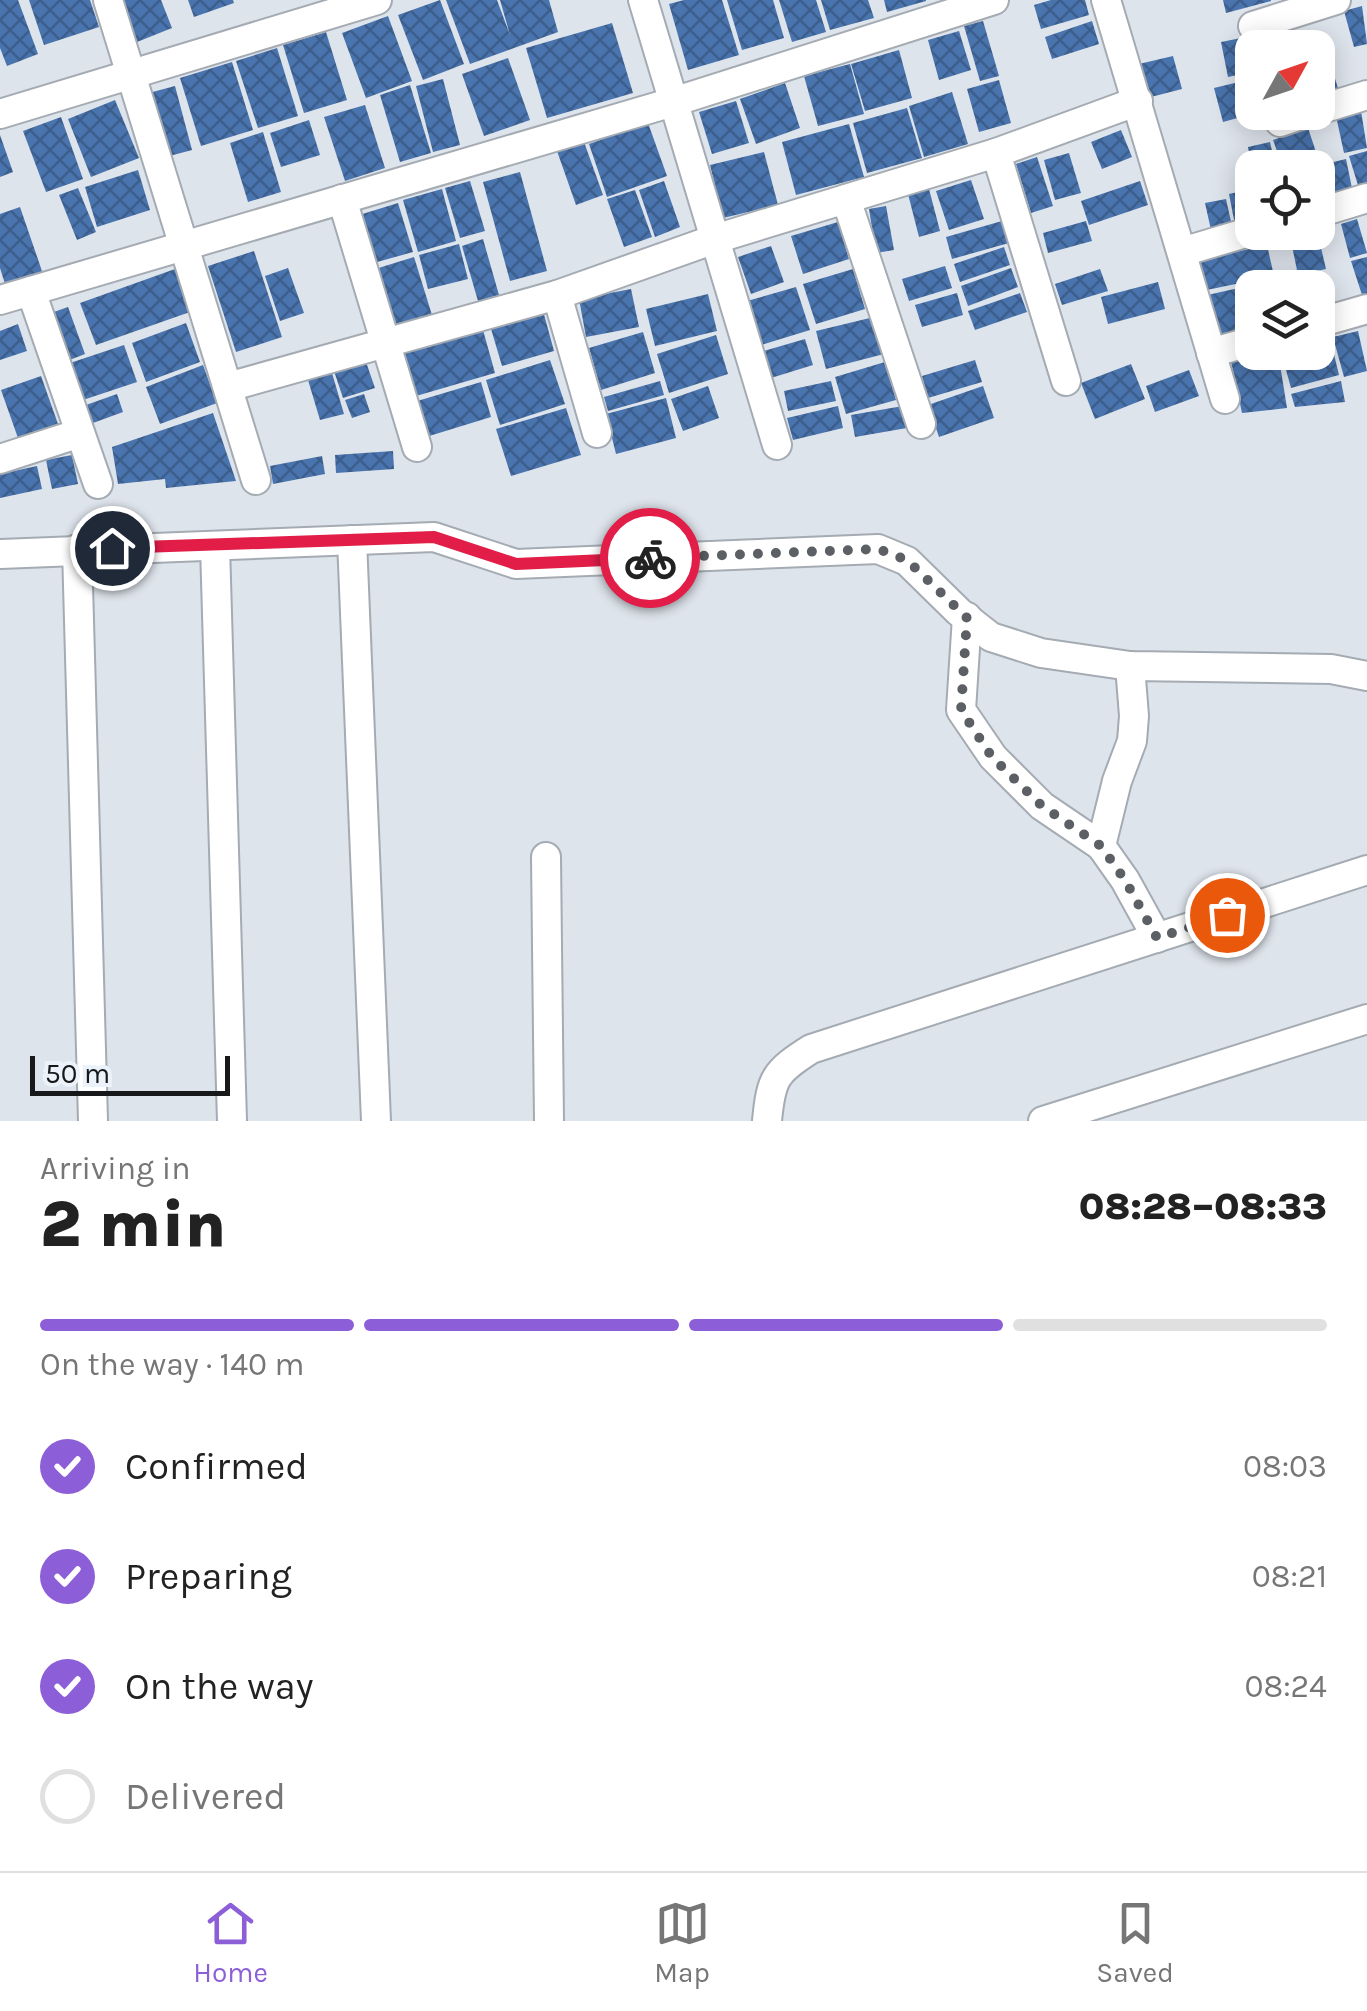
<!DOCTYPE html>
<meta charset="utf-8">
<style>
:root{--surface:#fff;--page:#f6f6f6;--text:#222;--muted:#767676;--line:#e0e0e0;--accent:#8c5ed7}
body{margin:0;font-family:Karla,sans-serif;background:var(--page);color:var(--text);height:100vh;display:flex;flex-direction:column;font-size:38px;white-space:nowrap}
*{box-sizing:border-box;margin:0}
p{font-size:32px;color:var(--muted)}
.icon{flex:none;width:55px;height:55px;fill:none;stroke:currentColor;stroke-width:2;stroke-linecap:round;stroke-linejoin:round}
.map{position:relative;height:1121px;overflow:hidden}
.sheet{display:flex;flex-direction:column;background:var(--surface);flex:1}
.sheet>*{flex:none}
.needle{width:65px;rotate:50deg}
.fabs{position:absolute;left:1235px;top:30px;display:grid;gap:20px}
.fabs a{display:grid;place-items:center;width:100px;height:100px;border-radius:20px;background:var(--surface);box-shadow:0 5px 25px #0003;font-size:50px}
.scale{position:absolute;left:30px;bottom:25px;width:200px;box-sizing:border-box;padding-left:10px;border:5px solid #16181a;border-top:0;font-size:28px;line-height:35px;white-space:nowrap;color:#16181a;-webkit-text-stroke:8px #ecf2fa;paint-order:stroke}
.pin{position:absolute;display:grid;place-items:center;width:85px;height:85px;color:#fff;margin:-42px;border:5px solid #fff;border-radius:50%;box-shadow:0 2px 10px #0007}
.courier{position:absolute;display:grid;place-items:center;width:100px;height:100px;margin:-50px;border:8px solid #e11d48;border-radius:50%;background:#fff;color:#222;box-shadow:0 2px 12px #0007}
.headline em{font-style:normal;font-weight:800}
.headline div{display:flex;flex-direction:column-reverse}
.headline{display:flex;align-items:center;justify-content:space-between;height:170px;padding:0 40px}
h1{font-size:65px;font-weight:800;line-height:75px}
.bar{display:grid;grid-template-columns:repeat(4,1fr);gap:15px 10px;align-content:center;height:120px;padding:0 40px}
.bar i{height:12px;border-radius:8px;background:var(--line)}
.bar .on{background:var(--accent)}
.bar p{grid-column:span 4}
ol{padding:0 40px;list-style:none}
li{display:flex;align-items:center;gap:30px;height:110px}
li p{margin-inline-start:auto}
li .icon{padding:10px;border-radius:50%;background:var(--accent);color:#fff;stroke-width:4}
li:last-child{color:var(--muted)}
li i{width:55px;height:55px;border:5px solid var(--line);border-radius:50%}
.tab-bar{display:flex;justify-content:space-around;align-items:center;height:140px;border-top:2px solid var(--line);background:var(--surface);font-size:28px;color:var(--muted)}
.tab-bar a{display:grid;justify-items:center;gap:5px}
.tab-bar .on{color:var(--accent)}
.map>svg:first-child{display:block}
</style>
<div class="map">
<svg width="1367" height="1121" viewBox="0 0 1367 1121">
<defs>
<pattern id="building-cross-hatch" width="8" height="8" patternUnits="userSpaceOnUse" patternTransform="scale(2.5)"><rect width="8" height="8" fill="#4974ad"/><path d="M0 0l8 8M0 8l8-8" fill="none" stroke="#3c5e8c"/></pattern>
</defs>
<rect width="100%" height="100%" fill="#dee4ec"/>
<g fill="url(#building-cross-hatch)">
<polygon points="0,0 18,0 38,54 7,66 0,48"/>
<polygon points="29,0 90,0 99,27 44,45"/>
<polygon points="120,0 161,0 172,28 137,42"/>
<polygon points="188,0 233,0 234,3 194,17"/>
<polygon points="440,0 464,64 423,80 398,15"/>
<polygon points="446,0 497,0 510,35 500,0 549,0 558,32 470,64"/>
<polygon points="684,0 722,0 739,55 688,70 669,4"/>
<polygon points="727,0 773,0 784,38 742,50"/>
<polygon points="779,0 816,0 826,32 792,42"/>
<polygon points="821,0 868,0 874,18 830,30"/>
<polygon points="884,0 926,0 926,1 887,12"/>
<polygon points="1051,0 1085,0 1089,15 1041,29 1034,5"/>
<polygon points="1223,0 1271,0 1271,1 1226,13"/>
<polygon points="1362,6 1367,44 1354,47 1344,11"/>
<polygon points="388,16 412,81 366,98 342,33"/>
<polygon points="983,21 999,76 980,81 964,26"/>
<polygon points="1092,21 1099,44 1052,59 1045,37"/>
<polygon points="612,23 633,93 547,118 526,48"/>
<polygon points="1288,28 1294,48 1261,48 1258,37"/>
<polygon points="959,31 971,70 939,80 928,40"/>
<polygon points="326,32 347,100 304,113 283,45"/>
<polygon points="1256,35 1259,48 1252,48 1252,72 1228,77 1221,42"/>
<polygon points="277,48 298,116 258,128 236,61"/>
<polygon points="899,50 912,98 865,111 851,64"/>
<polygon points="1327,54 1339,91 1318,98 1318,57"/>
<polygon points="1173,56 1182,89 1147,98 1139,64"/>
<polygon points="508,58 530,120 484,136 462,74"/>
<polygon points="232,62 253,130 201,146 180,78"/>
<polygon points="850,64 864,114 818,126 804,76"/>
<polygon points="443,79 460,145 433,152 416,86"/>
<polygon points="999,80 1011,123 979,132 967,89"/>
<polygon points="1247,80 1252,114 1223,122 1214,88"/>
<polygon points="785,83 800,128 756,144 740,99"/>
<polygon points="410,85 431,153 400,162 380,95"/>
<polygon points="175,86 192,150 162,158 145,94"/>
<polygon points="952,92 968,144 924,157 909,106"/>
<polygon points="115,100 139,158 91,177 68,119"/>
<polygon points="736,101 749,143 712,154 699,112"/>
<polygon points="365,105 385,168 345,181 324,117"/>
<polygon points="907,108 922,158 867,173 853,123"/>
<polygon points="1361,111 1367,148 1344,153 1336,116"/>
<polygon points="61,117 83,179 46,192 23,131"/>
<polygon points="309,120 320,155 281,167 270,133"/>
<polygon points="648,123 667,176 607,197 589,144"/>
<polygon points="849,124 864,177 796,195 782,142"/>
<polygon points="1308,128 1320,164 1283,168 1273,140"/>
<polygon points="1121,130 1132,157 1102,169 1091,142"/>
<polygon points="263,132 281,192 248,202 230,143"/>
<polygon points="0,135 13,172 0,177"/>
<polygon points="584,142 603,195 576,205 557,151"/>
<polygon points="1270,142 1276,168 1252,168 1248,147"/>
<polygon points="1367,151 1367,193 1361,195 1349,156"/>
<polygon points="764,152 778,205 723,218 710,165"/>
<polygon points="1069,153 1081,193 1055,200 1044,160"/>
<polygon points="1037,157 1053,206 1031,213 1016,164"/>
<polygon points="1346,159 1354,198 1333,203 1325,164"/>
<polygon points="138,170 150,210 97,227 85,187"/>
<polygon points="520,172 547,271 510,281 483,182"/>
<polygon points="971,180 984,219 949,230 936,191"/>
<polygon points="470,181 485,231 460,238 445,188"/>
<polygon points="664,181 680,227 655,237 639,190"/>
<polygon points="1140,181 1148,205 1089,225 1081,201"/>
<polygon points="78,188 96,232 77,240 59,195"/>
<polygon points="442,189 456,241 418,252 403,200"/>
<polygon points="929,189 940,231 919,237 908,194"/>
<polygon points="1252,189 1252,226 1236,230 1229,194"/>
<polygon points="635,190 652,237 624,247 607,199"/>
<polygon points="1226,199 1234,235 1213,239 1205,203"/>
<polygon points="398,203 413,252 370,264 356,216"/>
<polygon points="886,206 894,250 876,253 869,209"/>
<polygon points="20,207 43,274 6,287 0,268 0,214"/>
<polygon points="1357,219 1367,253 1350,258 1341,224"/>
<polygon points="1002,221 1009,243 952,259 946,237"/>
<polygon points="1086,221 1092,241 1048,253 1043,233"/>
<polygon points="838,222 849,259 803,274 791,236"/>
<polygon points="1318,235 1326,269 1298,275 1291,241"/>
<polygon points="483,239 499,295 478,301 462,246"/>
<polygon points="459,244 468,279 428,289 419,255"/>
<polygon points="1267,245 1274,276 1197,292 1190,262"/>
<polygon points="771,246 784,282 751,294 738,257"/>
<polygon points="1004,247 1010,265 960,282 954,264"/>
<polygon points="254,251 282,337 236,352 208,266"/>
<polygon points="414,257 432,315 389,328 372,270"/>
<polygon points="1367,257 1367,297 1363,298 1351,261"/>
<polygon points="945,266 952,288 909,301 902,279"/>
<polygon points="288,268 304,313 280,321 265,276"/>
<polygon points="1011,268 1018,287 968,306 961,286"/>
<polygon points="175,269 190,312 96,345 80,303"/>
<polygon points="853,269 865,309 816,324 803,284"/>
<polygon points="1100,269 1108,291 1062,305 1055,284"/>
<polygon points="1327,274 1336,305 1319,310 1318,288 1313,288 1311,278"/>
<polygon points="1283,278 1285,285 1308,279 1310,288 1252,288 1252,328 1212,337 1203,296"/>
<polygon points="1158,282 1165,309 1108,324 1101,297"/>
<polygon points="796,287 810,330 761,345 747,301"/>
<polygon points="631,289 639,327 586,337 579,299"/>
<polygon points="957,293 963,315 922,327 915,305"/>
<polygon points="1020,293 1027,312 975,330 968,311"/>
<polygon points="708,294 717,331 655,346 646,309"/>
<polygon points="68,307 85,354 67,361 51,313"/>
<polygon points="542,307 554,351 502,366 489,322"/>
<polygon points="874,317 884,354 826,369 816,331"/>
<polygon points="186,323 200,362 146,382 132,343"/>
<polygon points="18,324 27,351 0,360 0,331"/>
<polygon points="483,330 495,373 416,396 403,353"/>
<polygon points="1358,331 1367,371 1344,377 1333,337"/>
<polygon points="643,332 655,373 601,390 589,348"/>
<polygon points="716,335 728,374 669,393 657,354"/>
<polygon points="805,339 813,365 761,381 753,354"/>
<polygon points="124,345 137,382 83,400 70,363"/>
<polygon points="1332,346 1339,375 1291,388 1283,359 1318,352"/>
<polygon points="1253,352 1278,352 1287,408 1242,413 1230,357"/>
<polygon points="550,360 565,404 500,425 486,380"/>
<polygon points="975,360 982,382 928,398 922,376"/>
<polygon points="366,362 375,388 343,398 334,371"/>
<polygon points="885,362 896,400 846,414 835,377"/>
<polygon points="1131,364 1145,399 1095,419 1081,383"/>
<polygon points="203,365 217,403 160,424 146,387"/>
<polygon points="1189,370 1199,396 1155,412 1146,386"/>
<polygon points="332,373 344,414 320,420 308,380"/>
<polygon points="41,376 58,424 18,438 1,390"/>
<polygon points="660,381 664,395 608,411 604,397"/>
<polygon points="831,381 836,401 788,411 784,391"/>
<polygon points="1341,381 1345,402 1295,407 1291,394"/>
<polygon points="481,382 491,417 426,437 414,402"/>
<polygon points="708,386 719,418 683,431 671,399"/>
<polygon points="983,386 994,418 939,437 928,405"/>
<polygon points="117,394 123,412 93,423 86,405"/>
<polygon points="364,394 370,412 352,418 345,400"/>
<polygon points="666,398 676,438 616,454 606,414"/>
<polygon points="838,406 843,428 793,440 787,418"/>
<polygon points="903,406 907,428 855,437 851,415"/>
<polygon points="566,408 581,455 511,476 496,429"/>
<polygon points="213,413 236,481 166,488 165,479 118,484 112,447"/>
<polygon points="393,451 394,469 336,473 335,455"/>
<polygon points="72,455 78,484 52,489 46,460"/>
<polygon points="322,456 325,474 273,484 270,466"/>
<polygon points="37,466 42,489 0,498 0,474"/>
</g>
<g fill="none" stroke-linecap="round" stroke-linejoin="round">
<g stroke="#a5abb2" stroke-width="32">
<g id="minor">
<polyline points="108,0 256,480"/>
<polyline points="643,0 777,445"/>
<polyline points="1106,0 1225,399"/>
<polyline points="1253,26 1336,0"/>
<polyline points="1318,110 1367,95"/>
<polyline points="0,114 377,0"/>
<polyline points="1280,122 1310,112"/>
<polyline points="996,153 1066,381"/>
<polyline points="342,199 417,447"/>
<polyline points="846,199 921,424"/>
<polyline points="1318,213 1367,198"/>
<polyline points="1182,252 1252,231"/>
<polyline points="31,291 98,484"/>
<polyline points="557,295 597,433"/>
<polyline points="0,300 673,102 994,0"/>
<polyline points="1318,323 1367,309"/>
<polyline points="1211,353 1252,341"/>
<polyline points="228,387 557,295 715,239 996,153 1138,101"/>
<polyline points="0,459 80,433"/>
<polyline points="352,540 376,1121"/>
<polyline points="215,546 232,1121"/>
<polyline points="77,549 93,1121"/>
<polyline points="0,554 434,537 516,564 878,549 907,561 959,612 991,637 1041,653 1130,666 1331,669 1367,676"/>
<polyline points="967,617 961,710 993,757 1042,806 1101,846 1125,880 1157,938"/>
<polyline points="1101,846 1117,781 1132,741 1134,716 1130,666"/>
<polyline points="546,857 549,1121"/>
<path d="M767,1121C771,1078 775,1072 811,1049L1367,870"/>
<polyline points="1043,1121 1367,1019"/>
</g>
</g>
<use href="#minor" stroke="#fff" stroke-width="28"/>
</g>
<g fill="none" stroke-linecap="round" stroke-linejoin="round">
<polyline stroke="#5c5f64" stroke-width="10" stroke-dasharray="0 18" points="650,558 878,549 907,560 967,618 961,710 992,757 1042,806 1101,846 1125,880 1157,938 1227,915"/>
<polyline stroke="#e11d48" stroke-width="12" points="112,548 434,537 516,564 650,558"/>
</g>
</svg>
<div class="fabs">
<a><svg class="needle" viewBox="-14 -14 28 28"><path d="M0-13l5 13h-10z" fill="#e53935"/><path d="M0 13l5-13h-10z" fill="#767676"/></svg></a>
<a><svg class="icon" aria-label="locate" viewBox="0 0 24 24"><circle cx="12" cy="12" r="6"/><path d="M12 2v4M12 18v4M2 12h4M18 12h4"/></svg></a>
<a><svg class="icon" aria-label="layers" viewBox="0 0 24 24"><path d="M12 4l9 5-9 5-9-5zM3 14l9 5 9-5"/></svg></a>
</div>
<div class="scale">50 m</div>
<div class="pin" style="left:1227px;top:915px;background:#ea580c"><svg class="icon" aria-label="bag" viewBox="0 0 24 24"><path d="M5 8h14l-1 12H6zM9 8a3 3 0 0 1 6 0"/></svg></div>
<div class="pin" style="left:112px;top:548px;background:#1f2937"><svg class="icon" aria-label="home" viewBox="0 0 24 24"><path d="M3 11l9-7 9 7M6 9v11h12V9"/></svg></div>
<div class="courier" style="left:650px;top:558px"><svg class="icon" aria-label="bike" viewBox="0 0 24 24"><circle cx="6" cy="16" r="4"/><circle cx="18" cy="16" r="4"/><path d="M6 16l4-8h5l3 8M10 8l3 8H6M13 5h3"/></svg></div>
</div>
<section class="sheet">
<div class="headline"><div><h1>2 min</h1><p>Arriving in</p></div><em>08:28–08:33</em></div>
<div class="bar"><i class="on"></i><i class="on"></i><i class="on"></i><i></i><p>On the way · 140 m</p></div>
<ol>
<li><svg class="icon" aria-label="check" viewBox="0 0 24 24"><path d="M5 12l5 5 9-10"/></svg>Confirmed<p>08:03</p></li>
<li><svg class="icon" aria-label="check" viewBox="0 0 24 24"><path d="M5 12l5 5 9-10"/></svg>Preparing<p>08:21</p></li>
<li><svg class="icon" aria-label="check" viewBox="0 0 24 24"><path d="M5 12l5 5 9-10"/></svg>On the way<p>08:24</p></li>
<li><i></i>Delivered</li>
</ol>
</section>
<nav class="tab-bar">
<a class="on"><svg class="icon" aria-label="home" viewBox="0 0 24 24"><path d="M3 11l9-7 9 7M6 9v11h12V9"/></svg>Home</a>
<a><svg class="icon" aria-label="map" viewBox="0 0 24 24"><path d="M3 6l6-2 6 2 6-2v14l-6 2-6-2-6 2zM9 4v14M15 6v14"/></svg>Map</a>
<a><svg class="icon" aria-label="saved" viewBox="0 0 24 24"><path d="M7 4h10v16l-5-4-5 4z"/></svg>Saved</a>
</nav>
